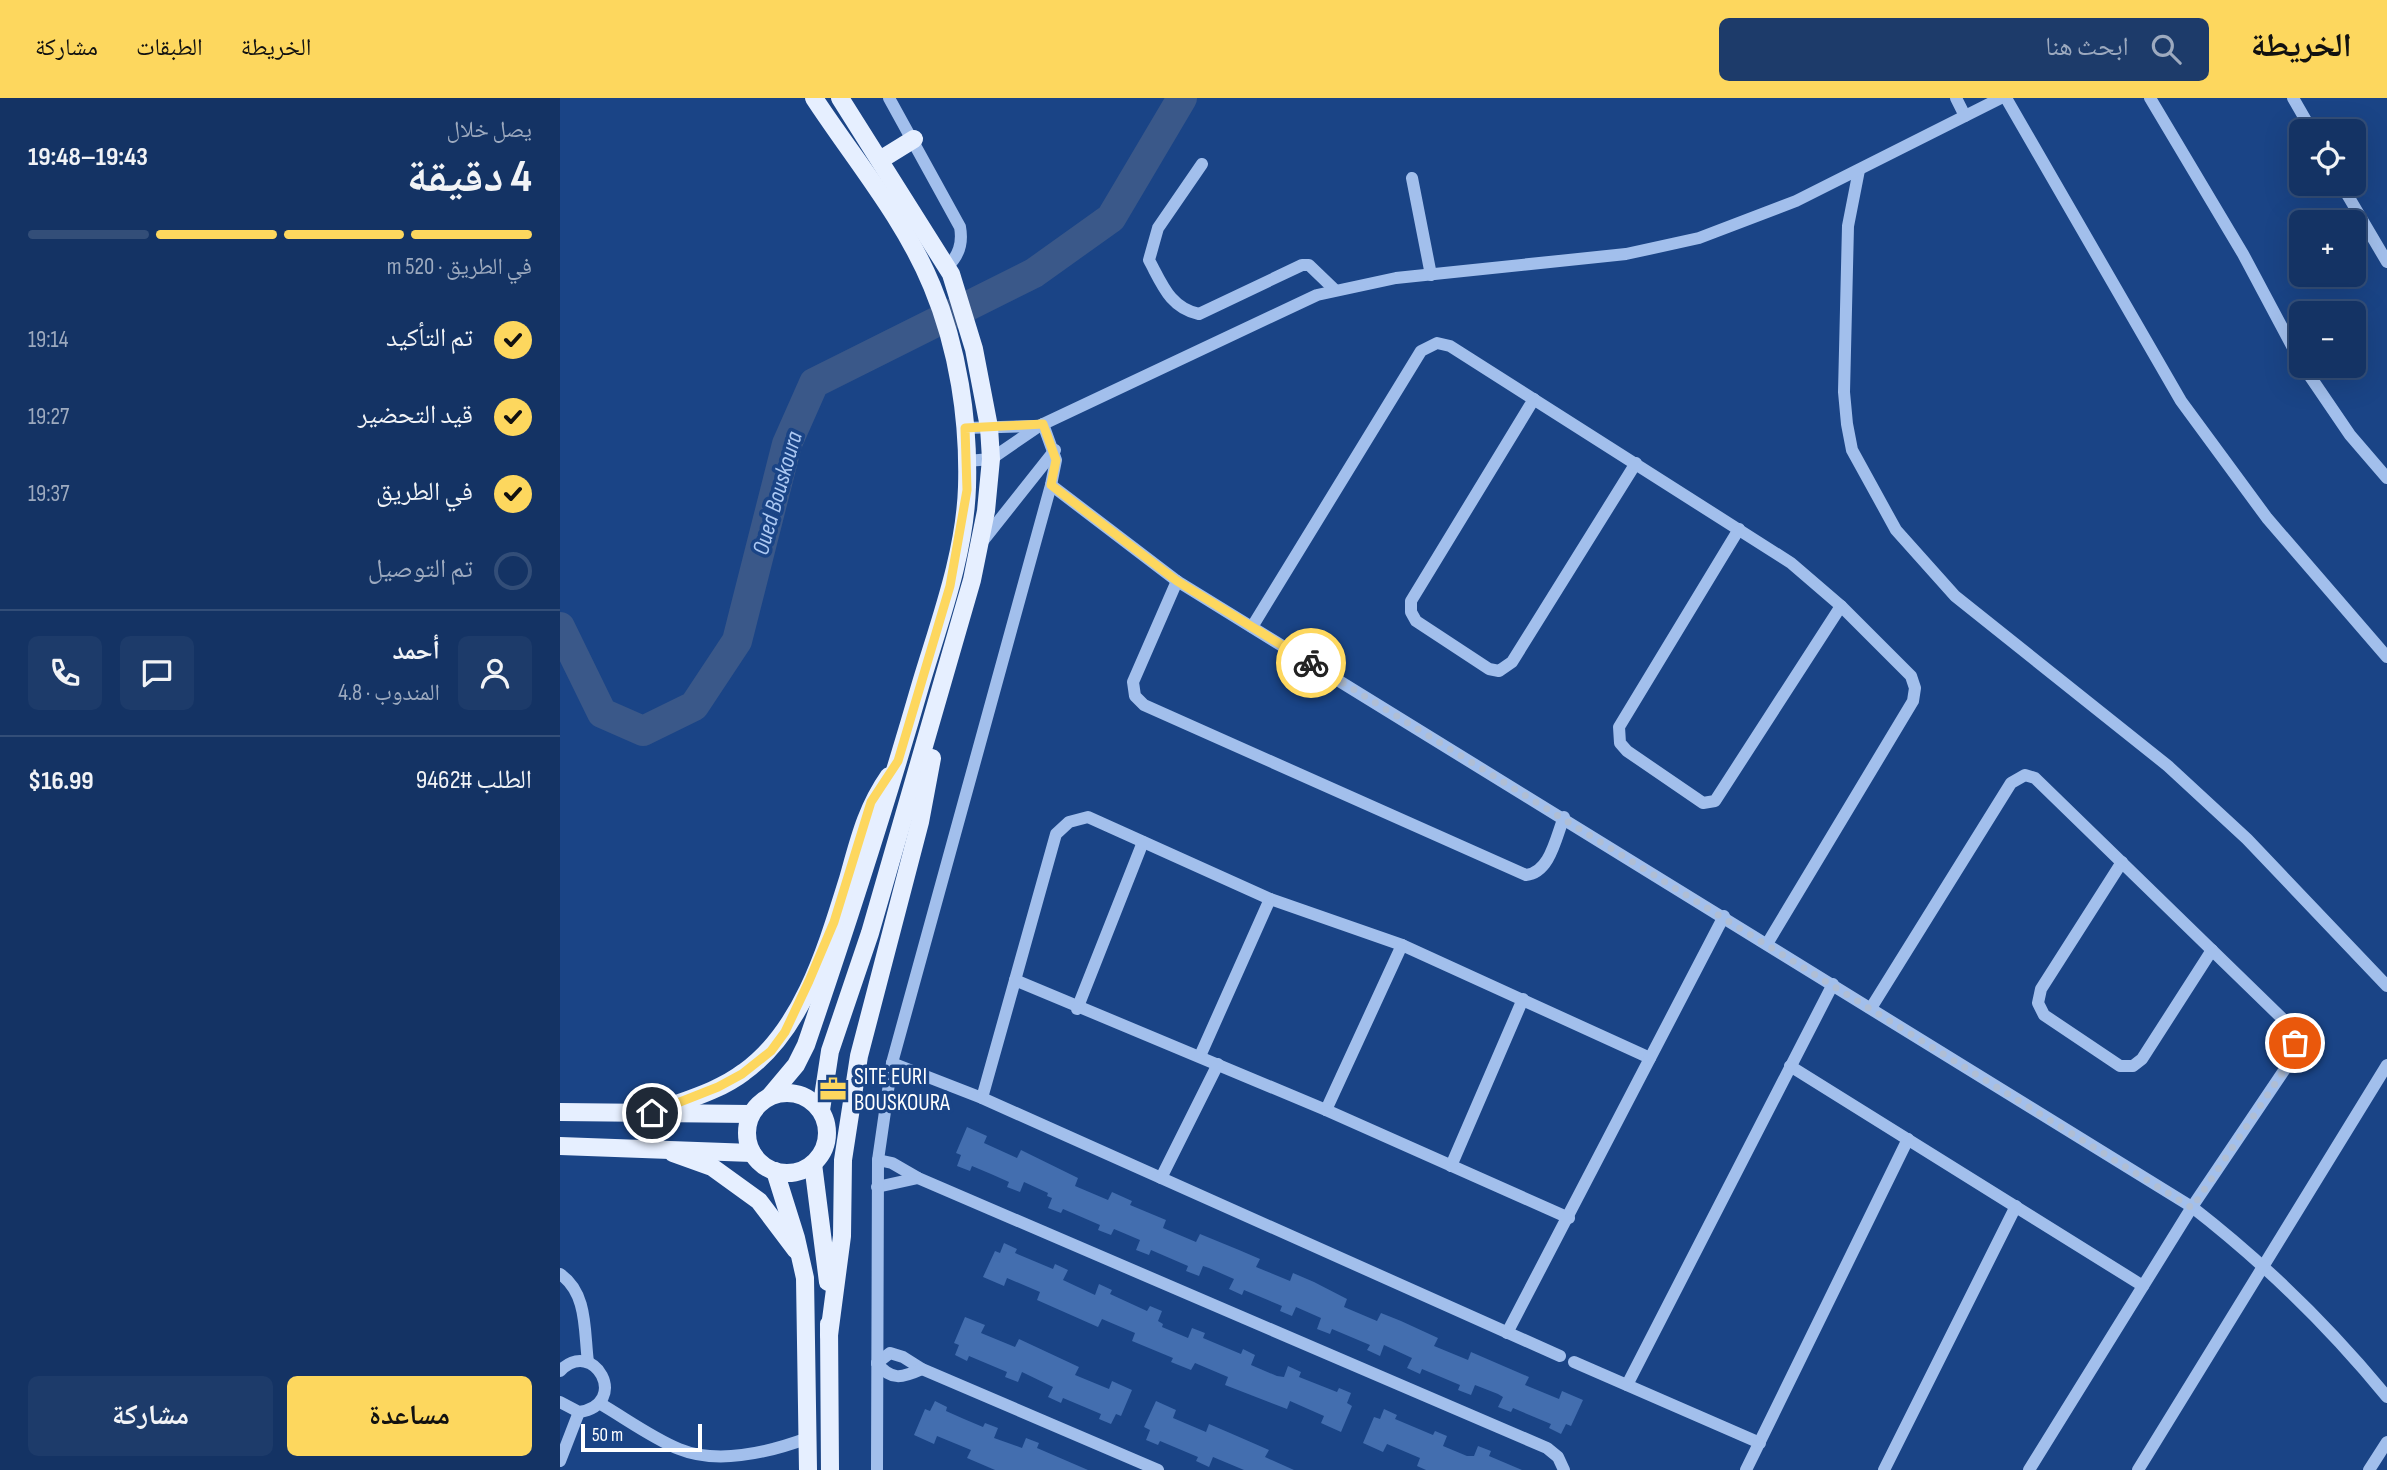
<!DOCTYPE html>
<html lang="ar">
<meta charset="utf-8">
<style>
:root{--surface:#143364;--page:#1d3b6a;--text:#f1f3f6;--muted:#9daabf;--line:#334e78;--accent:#fdd75e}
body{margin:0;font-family:"Sofia Sans Condensed","Noto Naskh Arabic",sans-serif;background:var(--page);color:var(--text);direction:rtl;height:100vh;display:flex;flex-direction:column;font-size:26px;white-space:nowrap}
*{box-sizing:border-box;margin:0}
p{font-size:23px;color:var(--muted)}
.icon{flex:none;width:38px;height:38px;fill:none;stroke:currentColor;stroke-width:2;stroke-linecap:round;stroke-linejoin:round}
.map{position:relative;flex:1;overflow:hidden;direction:ltr}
.details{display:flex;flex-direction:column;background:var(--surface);width:560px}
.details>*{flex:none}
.buttons{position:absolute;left:1729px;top:21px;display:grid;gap:14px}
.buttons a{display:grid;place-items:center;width:77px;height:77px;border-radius:10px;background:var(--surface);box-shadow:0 7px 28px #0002,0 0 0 2px var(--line);font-size:35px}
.scale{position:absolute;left:21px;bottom:18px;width:121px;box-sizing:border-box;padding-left:7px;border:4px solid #fff;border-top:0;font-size:19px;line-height:24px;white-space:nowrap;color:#fff;-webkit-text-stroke:5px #1a4486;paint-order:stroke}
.pin{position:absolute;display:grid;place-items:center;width:60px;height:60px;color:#fff;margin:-30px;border:4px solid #fff;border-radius:50%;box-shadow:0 2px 7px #0007}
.courier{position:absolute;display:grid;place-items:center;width:70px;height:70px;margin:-35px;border:5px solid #fdd75e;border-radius:50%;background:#fff;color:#222;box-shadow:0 2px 9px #0007}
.head em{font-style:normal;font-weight:700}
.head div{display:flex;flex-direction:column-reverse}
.head{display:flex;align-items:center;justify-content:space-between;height:119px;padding:0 28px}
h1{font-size:46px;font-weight:700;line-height:52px}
.bar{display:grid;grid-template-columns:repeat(4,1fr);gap:10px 7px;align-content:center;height:84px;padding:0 28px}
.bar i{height:9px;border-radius:5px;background:var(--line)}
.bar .on{background:var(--accent)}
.bar p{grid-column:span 4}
.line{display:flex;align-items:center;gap:18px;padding:0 28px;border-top:2px solid var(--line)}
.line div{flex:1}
.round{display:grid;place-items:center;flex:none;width:74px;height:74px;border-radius:10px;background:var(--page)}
ol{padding:0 28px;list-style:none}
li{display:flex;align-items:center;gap:21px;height:77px}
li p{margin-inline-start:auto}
li .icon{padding:7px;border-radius:50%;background:var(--accent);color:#111;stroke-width:4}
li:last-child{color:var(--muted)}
li i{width:38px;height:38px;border:4px solid var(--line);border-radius:50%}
.cta{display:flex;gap:14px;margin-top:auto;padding:14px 28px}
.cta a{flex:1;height:80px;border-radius:10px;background:var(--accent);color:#111;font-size:28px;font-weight:700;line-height:80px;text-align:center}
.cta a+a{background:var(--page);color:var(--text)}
header{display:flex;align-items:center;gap:42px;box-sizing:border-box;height:98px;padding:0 35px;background:var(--accent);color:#111}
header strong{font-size:33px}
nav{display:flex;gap:38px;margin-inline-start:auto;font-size:24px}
.search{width:490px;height:63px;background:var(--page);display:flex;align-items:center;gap:18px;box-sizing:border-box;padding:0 24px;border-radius:10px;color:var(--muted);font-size:26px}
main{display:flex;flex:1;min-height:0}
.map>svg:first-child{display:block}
</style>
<header>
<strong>الخريطة</strong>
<div class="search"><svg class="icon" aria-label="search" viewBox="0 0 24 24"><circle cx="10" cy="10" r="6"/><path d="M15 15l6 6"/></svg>ابحث هنا</div>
<nav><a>الخريطة</a><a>الطبقات</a><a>مشاركة</a></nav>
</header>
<main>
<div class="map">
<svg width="1827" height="1372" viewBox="0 0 1827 1372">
<rect width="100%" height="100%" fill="#1a4486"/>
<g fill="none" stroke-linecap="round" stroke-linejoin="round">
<polyline stroke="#3a5889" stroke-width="30" points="0,529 42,615 83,633 134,608 177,543 227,346 254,285 474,175 551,120 622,0"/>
</g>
<g fill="#436eaf">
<polygon points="407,1029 427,1038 424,1045 457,1060 461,1052 518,1080 515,1088 548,1102 552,1094 572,1103 570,1107 606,1122 603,1130 636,1144 640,1136 679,1152 700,1161 696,1169 730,1183 733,1175 754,1184 787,1201 784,1209 817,1223 821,1215 841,1223 878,1240 874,1248 908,1262 911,1254 948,1270 969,1279 965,1287 999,1301 1002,1293 1023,1302 1011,1328 1006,1326 1001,1336 989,1330 991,1326 953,1310 951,1314 938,1309 943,1299 938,1296 915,1287 911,1297 898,1292 900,1287 862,1271 860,1276 847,1270 852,1260 824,1247 820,1258 807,1252 810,1247 772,1231 770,1236 757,1231 761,1220 736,1209 732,1218 720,1213 722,1208 684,1192 682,1197 669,1191 674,1181 649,1170 643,1168 639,1178 626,1173 628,1168 591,1152 589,1157 576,1152 580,1142 554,1131 551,1137 538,1132 540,1127 503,1111 501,1115 488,1110 492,1100 487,1098 488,1095 464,1084 460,1094 447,1089 449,1084 431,1076 412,1068 410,1073 397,1068 401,1057 396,1055"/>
<polygon points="444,1145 457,1151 455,1155 493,1171 495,1166 508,1172 503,1182 535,1197 539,1186 552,1192 550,1196 587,1213 590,1208 602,1213 598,1223 603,1226 602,1229 628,1240 632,1230 645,1235 643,1240 681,1256 683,1251 695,1257 691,1267 717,1278 724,1279 728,1268 741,1274 739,1279 777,1294 779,1290 791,1295 787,1305 792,1308 781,1334 761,1325 764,1318 730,1303 727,1311 665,1287 668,1279 635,1265 631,1272 611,1264 613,1260 572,1243 575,1235 542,1221 538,1229 477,1202 480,1194 447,1180 444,1188 423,1179 435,1153 440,1155"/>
<polygon points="405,1219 425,1227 421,1235 455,1249 459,1241 519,1269 515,1277 549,1291 552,1283 572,1292 561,1318 556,1316 551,1326 539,1321 541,1316 503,1300 501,1305 488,1299 493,1289 462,1274 458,1284 445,1279 447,1274 409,1258 407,1263 395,1257 399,1247 394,1245"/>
<polygon points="375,1303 387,1309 386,1313 404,1321 423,1329 425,1325 438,1330 434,1340 462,1350 466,1340 479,1345 477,1350 528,1372 435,1372 407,1360 411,1352 377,1338 374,1346 354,1337 365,1311 370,1313"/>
<polygon points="596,1303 616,1312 613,1320 646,1334 649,1326 670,1335 709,1352 705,1359 734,1372 684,1372 653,1359 649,1369 636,1363 638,1359 600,1343 598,1347 586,1342 590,1332 584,1329"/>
<polygon points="824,1311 837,1317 835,1321 873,1337 875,1333 887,1338 883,1348 907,1358 914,1358 918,1348 931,1353 929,1358 962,1372 866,1372 857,1368 860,1360 827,1346 823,1354 803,1345 814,1319 820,1321"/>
</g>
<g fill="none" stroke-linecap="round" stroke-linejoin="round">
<g stroke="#a2bfec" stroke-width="12">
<path d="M329,0L400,129C403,145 399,158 387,169"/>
<polyline points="1396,0 1405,18"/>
<polyline points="1446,0 1621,303 1707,420 1827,559"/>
<polyline points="1590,0 1683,156 1741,265"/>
<polyline points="1733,0 1752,33"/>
<path d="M642,66L598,130L589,162C602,186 610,210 639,216L742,167H749L775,192"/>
<polyline points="1299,72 1288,128 1284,294 1287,326 1292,352 1336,432 1395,498 1608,668 1687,741 1827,888"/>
<polyline points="852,80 871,177"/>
<polyline points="1781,86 1827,164"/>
<polyline points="1743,268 1790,337 1827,380"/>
<polyline points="974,301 851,503 851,514 856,523 929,571 939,573 952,564 1076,365"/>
<polyline points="405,330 478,328"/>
<polyline points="407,363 431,361 479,328 757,197 836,180 1066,156 1139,140 1236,103 1441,0"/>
<path d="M491,387L617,483L1632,1109C1704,1165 1769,1228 1827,1299"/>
<polyline points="1179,431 1059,629 1060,645 1067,653 1143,705 1155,703 1281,508"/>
<polyline points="422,444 495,352"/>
<path d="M617,483L573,584L575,598L584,607L966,777C990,775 996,739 1004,719"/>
<polyline points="692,529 861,253 877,245 890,248 1231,465 1281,508 1351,578 1355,590 1353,603 1207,846"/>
<polyline points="1562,764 1481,891 1478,905 1484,917 1560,968 1573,968 1582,961 1652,852"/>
<polyline points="455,882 766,1012 1009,1120"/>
<polyline points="1311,910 1451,685 1465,677 1475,680 1733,931 1735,945 1731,962 1632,1109 1469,1372"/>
<polyline points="517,911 583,744"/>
<polyline points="640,958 710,801"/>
<polyline points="332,965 422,1000 1000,1258"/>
<polyline points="1230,968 1583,1188"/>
<polyline points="422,1000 496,736 509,724 528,719 710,801 842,847 1090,960"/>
<polyline points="766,1012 842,847"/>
<polyline points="318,1062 332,1065 358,1080 987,1350 998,1359 1004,1372"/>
<polyline points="891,1068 963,901"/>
<polyline points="601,1080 658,966"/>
<polyline points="317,1089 358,1080"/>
<path d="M0,1176C28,1195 24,1234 28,1264"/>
<polyline points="947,1235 1164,818"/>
<polyline points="1014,1264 1200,1345"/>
<polyline points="317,1265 330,1255 343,1259 362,1271 598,1372"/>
<path d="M317,1265C331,1283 342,1280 362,1271"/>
<path d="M0,1273C34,1238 71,1306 19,1314L0,1304"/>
<polyline points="1067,1287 1273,886"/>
<path d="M39,1305C65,1320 92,1340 119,1351C158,1367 210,1354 248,1340"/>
<polyline points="0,1363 19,1314"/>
<polyline points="317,1372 318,1062 332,965 491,387 496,362 483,326"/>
<polyline points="1186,1372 1348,1041"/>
<polyline points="1324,1372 1456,1108"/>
<polyline points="1578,1372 1827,967"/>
<polyline points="1809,1372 1827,1344"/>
</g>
<g stroke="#e6efff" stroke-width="18">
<polyline points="320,62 354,41"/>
<circle cx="227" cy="1035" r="40"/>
<path d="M210,998L236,967L246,947C287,827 326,706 361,585C380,522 405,455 407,389C409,322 398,250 372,188C344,120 294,61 254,0"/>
<polyline points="261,1012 270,953 310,835 412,482 426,413 431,361 429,329 414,251 391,176 280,0"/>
<polyline points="0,1014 191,1016"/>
<path d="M92,1015C122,1003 158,994 184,974C243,932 267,848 288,781C299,742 306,711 329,678"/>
<polyline points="0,1048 192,1055"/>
<polyline points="113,1055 152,1069 199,1103 236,1152"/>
<polyline points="253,1066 268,1184"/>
<polyline points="215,1073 236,1140 245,1180 248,1372"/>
<polyline points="269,1226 270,1372"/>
<polyline points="269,1237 282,1138 283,1062 299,958 360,724 372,660"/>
</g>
</g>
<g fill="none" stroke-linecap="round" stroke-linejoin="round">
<polyline stroke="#afbed5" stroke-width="7" stroke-dasharray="0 12.6" points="751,565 1632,1110 1731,962 1735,945"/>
<polyline stroke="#fdd75e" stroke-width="9" points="92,1015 158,989 182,976 211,953 225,934 249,883 274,824 311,704 338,663 390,488 407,392 405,330 483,326 496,362 491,387 617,483 751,565"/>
</g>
<defs>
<g id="office-bare" transform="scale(2.1)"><path d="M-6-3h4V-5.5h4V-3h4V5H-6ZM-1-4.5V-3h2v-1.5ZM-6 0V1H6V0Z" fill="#fdd75e" stroke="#1a4486" stroke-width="2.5" paint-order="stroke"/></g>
</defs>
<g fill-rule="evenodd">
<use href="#office-bare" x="273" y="991"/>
</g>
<g text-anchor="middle" stroke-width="7" stroke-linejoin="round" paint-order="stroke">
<g font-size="23" fill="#fff" stroke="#1a4486" text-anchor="start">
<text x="294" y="986">SITE EURI<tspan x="294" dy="26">BOUSKOURA</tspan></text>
</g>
<g font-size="24" font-style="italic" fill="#adc9f3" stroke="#1a4486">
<text transform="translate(217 395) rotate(-74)" y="8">Oued Bouskoura</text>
</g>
</g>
</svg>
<div class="buttons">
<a><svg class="icon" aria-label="locate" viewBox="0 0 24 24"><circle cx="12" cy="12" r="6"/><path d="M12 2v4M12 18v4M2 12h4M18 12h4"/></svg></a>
<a>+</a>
<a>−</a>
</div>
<div class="scale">50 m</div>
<div class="pin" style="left:1735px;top:945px;background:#ea580c"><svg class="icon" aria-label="bag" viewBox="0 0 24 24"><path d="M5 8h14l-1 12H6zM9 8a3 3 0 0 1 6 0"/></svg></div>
<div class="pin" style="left:92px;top:1015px;background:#1f2937"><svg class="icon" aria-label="home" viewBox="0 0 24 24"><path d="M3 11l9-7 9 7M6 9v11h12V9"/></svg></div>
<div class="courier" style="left:751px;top:565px"><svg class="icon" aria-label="bike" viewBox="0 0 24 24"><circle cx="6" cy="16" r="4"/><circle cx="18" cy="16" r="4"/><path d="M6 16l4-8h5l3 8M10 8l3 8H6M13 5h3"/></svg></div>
</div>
<section class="details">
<div class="head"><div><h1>4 دقيقة</h1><p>يصل خلال</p></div><em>19:43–19:48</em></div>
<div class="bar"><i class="on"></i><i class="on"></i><i class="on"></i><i></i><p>في الطريق · 520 m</p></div>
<ol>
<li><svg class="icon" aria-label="check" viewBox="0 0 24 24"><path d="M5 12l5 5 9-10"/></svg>تم التأكيد<p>19:14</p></li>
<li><svg class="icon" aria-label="check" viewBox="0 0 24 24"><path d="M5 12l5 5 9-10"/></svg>قيد التحضير<p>19:27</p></li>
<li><svg class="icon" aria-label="check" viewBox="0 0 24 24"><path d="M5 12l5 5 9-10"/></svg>في الطريق<p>19:37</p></li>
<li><i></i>تم التوصيل</li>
</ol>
<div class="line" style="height:126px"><a class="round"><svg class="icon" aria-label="person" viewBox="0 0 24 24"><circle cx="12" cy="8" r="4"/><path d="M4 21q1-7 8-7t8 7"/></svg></a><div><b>أحمد</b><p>المندوب · 4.8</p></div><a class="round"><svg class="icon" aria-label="chat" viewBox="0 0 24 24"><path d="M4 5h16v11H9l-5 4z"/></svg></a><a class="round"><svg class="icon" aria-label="phone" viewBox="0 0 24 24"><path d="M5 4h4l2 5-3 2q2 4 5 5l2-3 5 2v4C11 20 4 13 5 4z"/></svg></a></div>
<div class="line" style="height:91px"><div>الطلب #9462</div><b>$16.99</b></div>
<div class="cta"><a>مساعدة</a><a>مشاركة</a></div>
</section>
</main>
